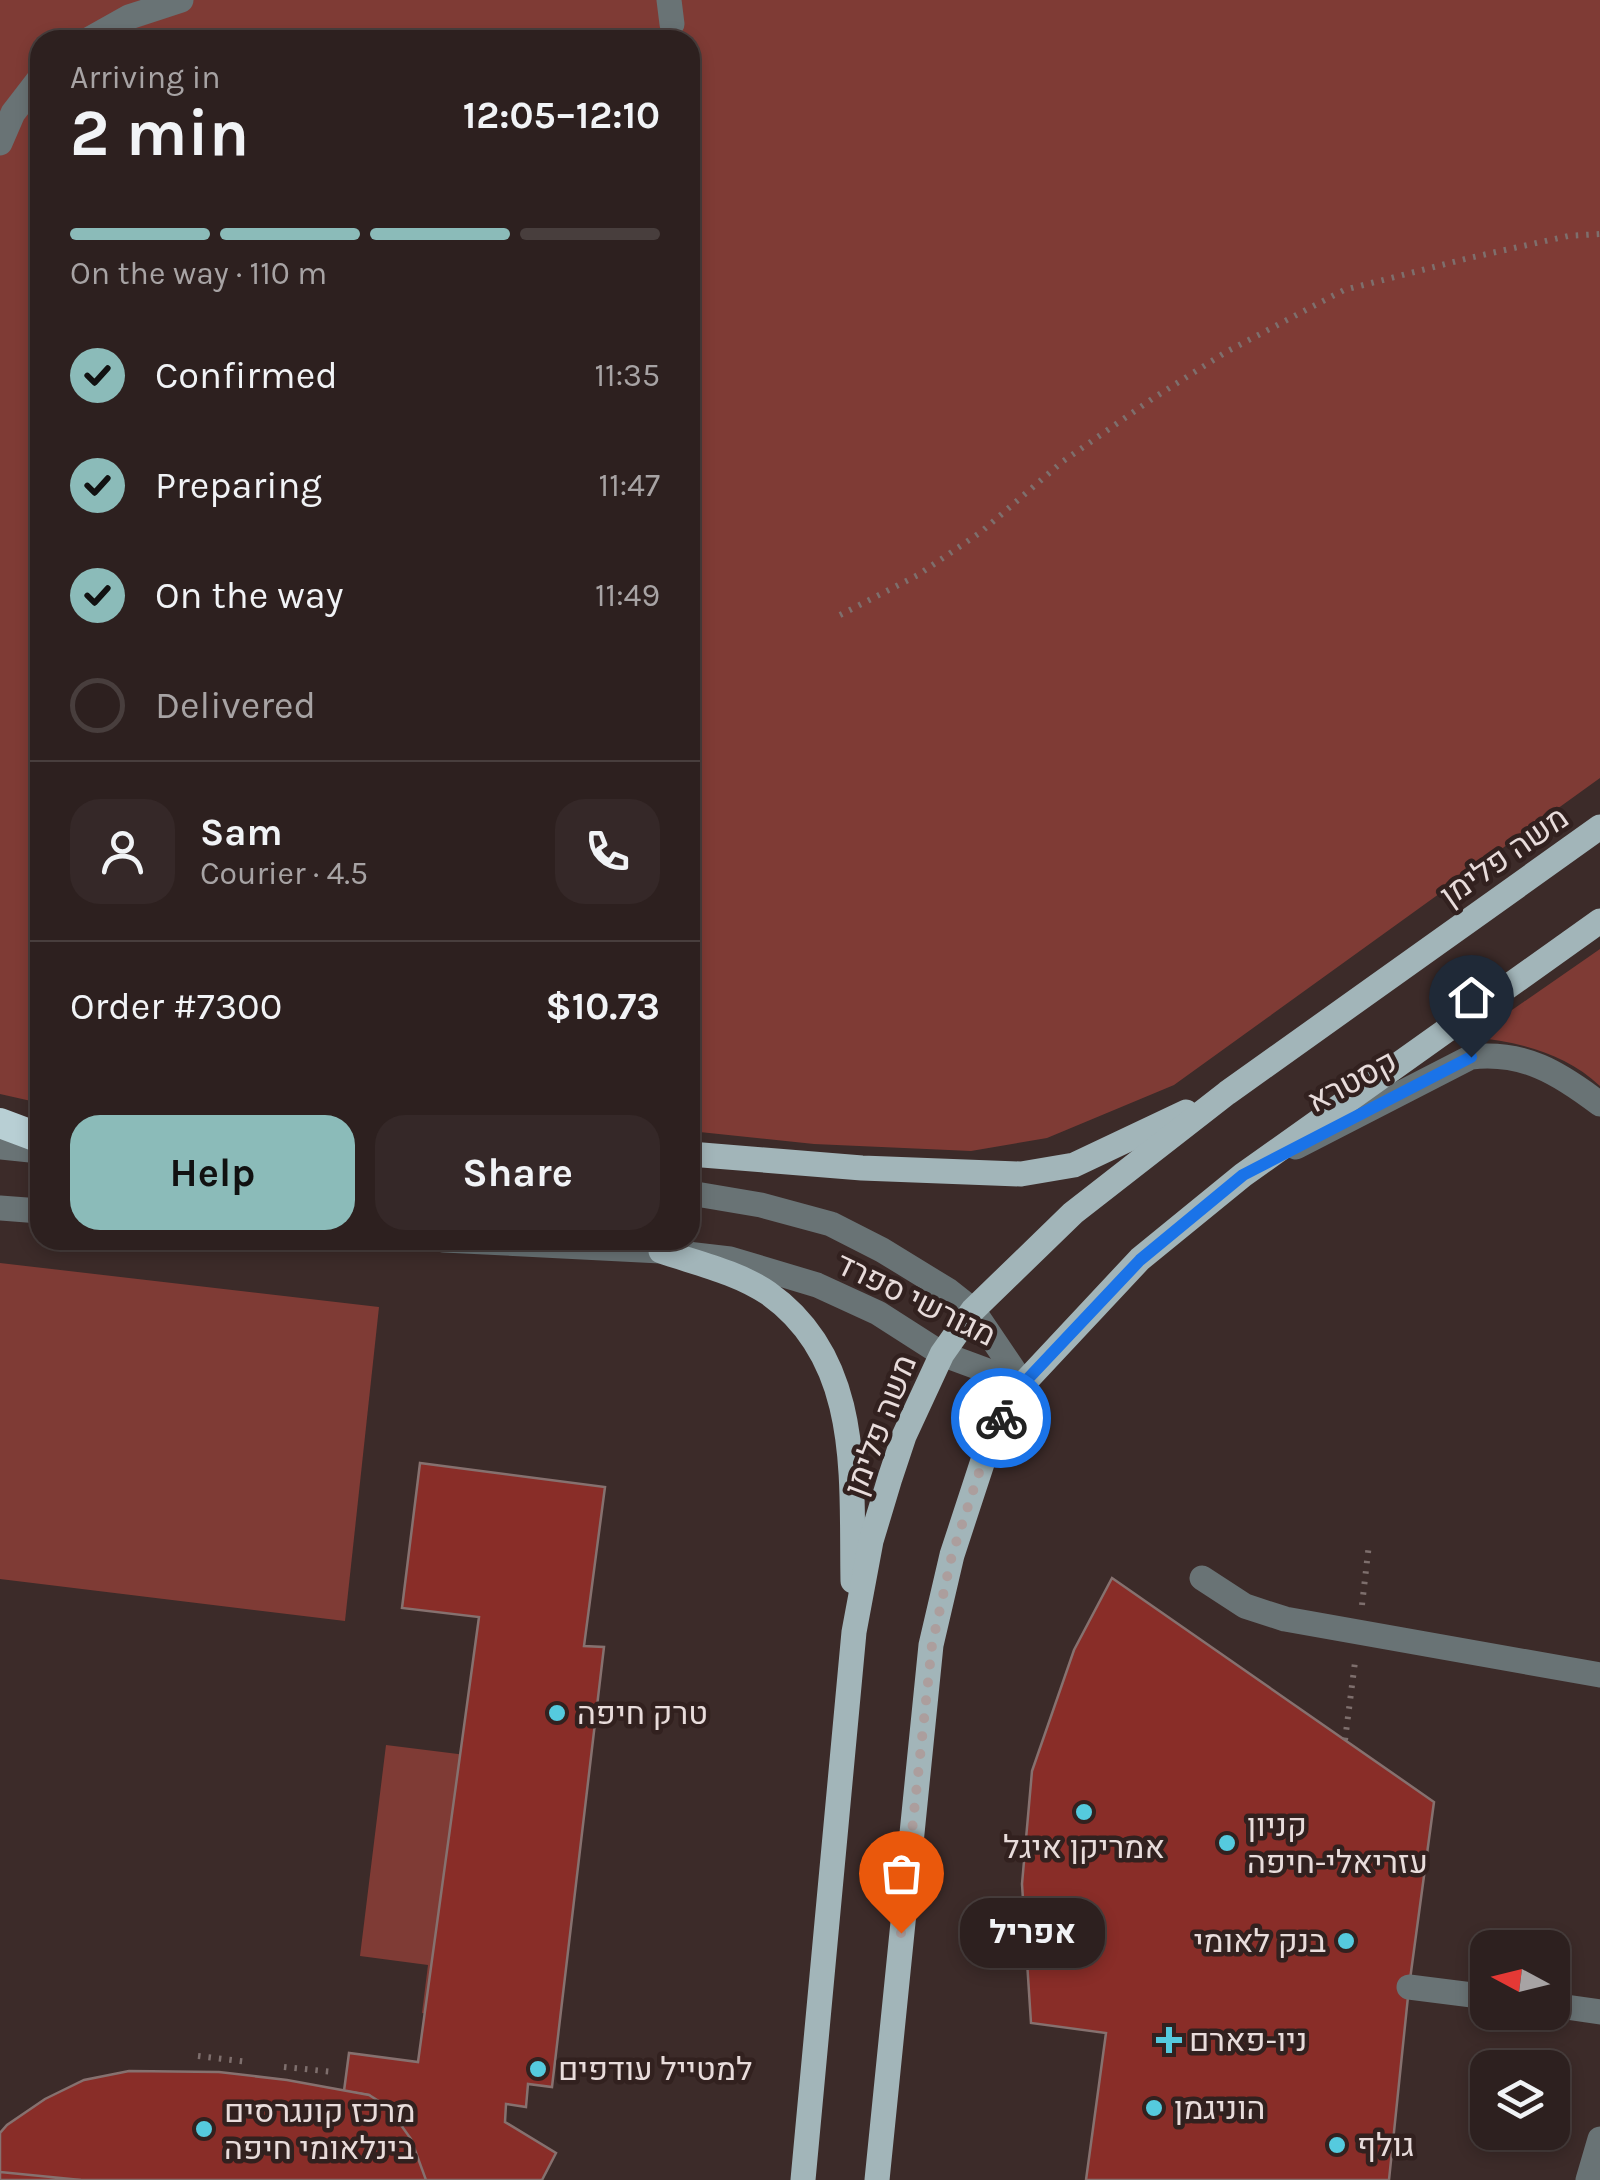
<!DOCTYPE html>
<meta charset="utf-8">
<style>
:root{--surface:#2d201f;--page:#352828;--text:#f1f3f6;--muted:#a7a3a4;--line:#483e3d;--accent:#8bbbb9}
body{margin:0;font-family:Karla,Heebo,sans-serif;background:var(--page);color:var(--text);height:100vh;display:flex;flex-direction:column;font-size:38px;white-space:nowrap}
*{box-sizing:border-box;margin:0}
p{font-size:32px;color:var(--muted)}
.icon{flex:none;width:55px;height:55px;fill:none;stroke:currentColor;stroke-width:2;stroke-linecap:round;stroke-linejoin:round}
.map{position:relative;flex:1;overflow:hidden}
.drawer{position:absolute;left:30px;top:30px;width:670px;height:1220px;display:flex;flex-direction:column;background:var(--surface);border-radius:30px;box-shadow:0 5px 15px #0003,0 0 0 2px var(--line)}
.drawer>*{flex:none}
.needle{width:65px;rotate:277deg}
.buttons{position:absolute;left:1470px;top:1930px;display:grid;gap:20px}
.buttons a{display:grid;place-items:center;width:100px;height:100px;border-radius:20px;background:var(--surface);box-shadow:0 5px 15px #0003,0 0 0 2px var(--line);font-size:50px}
.pin{position:absolute;display:grid;place-items:center;width:85px;height:85px;color:#fff;margin:-102px -42px;border-radius:50% 50% 50% 0;rotate:-45deg;box-shadow:0 0 10px #0007}
.pin .icon{rotate:45deg}
.courier{position:absolute;display:grid;place-items:center;width:100px;height:100px;margin:-50px;border:8px solid #1a73e8;border-radius:50%;background:#fff;color:#222;box-shadow:0 2px 12px #0007}
.bubble{position:absolute;height:70px;border-radius:30px;background:var(--surface);box-shadow:0 5px 15px #0003,0 0 0 2px var(--line);font-size:32px;font-weight:700;line-height:70px;text-align:center}
.head em{font-style:normal;font-weight:700}
.head div{display:flex;flex-direction:column-reverse}
.head{display:flex;align-items:center;justify-content:space-between;height:170px;padding:0 40px}
h1{font-size:65px;font-weight:700;line-height:75px}
.bar{display:grid;grid-template-columns:repeat(4,1fr);gap:15px 10px;align-content:center;height:120px;padding:0 40px}
.bar i{height:12px;border-radius:8px;background:var(--line)}
.bar .selected{background:var(--accent)}
.bar p{grid-column:span 4}
.line{display:flex;align-items:center;gap:25px;padding:0 40px;border-top:2px solid var(--line)}
.line div{flex:1}
.round{display:grid;place-items:center;flex:none;width:105px;height:105px;border-radius:30px;background:var(--page)}
ol{padding:0 40px;list-style:none}
li{display:flex;align-items:center;gap:30px;height:110px}
li p{margin-inline-start:auto}
li .icon{padding:10px;border-radius:50%;background:var(--accent);color:#111;stroke-width:4}
li:last-child{color:var(--muted)}
li i{width:55px;height:55px;border:5px solid var(--line);border-radius:50%}
.button{display:flex;gap:20px;margin-top:auto;padding:20px 40px}
.button a{flex:1;height:115px;border-radius:30px;background:var(--accent);color:#111;font-size:40px;font-weight:700;line-height:115px;text-align:center}
.button a+a{background:var(--page);color:var(--text)}
.map>svg:first-child{display:block}
</style>
<div class="map">
<svg width="1600" height="2180" viewBox="0 0 1600 2180">
<rect width="100%" height="100%" fill="#3c2b29"/>
<g fill="#7f3b35">
<polygon points="0,0 1600,0 1600,778 1174,1085 1047,1138 971,1151 814,1144 690,1131 690,40 40,40 40,1103 0,1094"/>
<path d="M1600,949V1086C1565,1053 1519,1042 1473,1037Z"/>
<polygon points="0,1263 379,1307 345,1621 0,1579"/>
<polygon points="386,1745 554,1766 521,2026 422,2013 428,1965 360,1956"/>
</g>
<g fill="#892d28" stroke="#86716f" stroke-width="2.5">
<polygon points="420,1463 605,1487 584,1646 604,1647 552,2087 528,2084 526,2107 506,2104 505,2122 556,2153 542,2180 84,2180 91,2125 334,2156 338,2126 365,2129 369,2095 344,2091 349,2053 418,2062 479,1617 402,1608"/>
<polygon points="1112,1578 1434,1802 1409,1987 1389,2180 1086,2180 1106,2033 1031,2023 1022,1884 1032,1771 1074,1650"/>
<polygon points="129,2071 219,2072 287,2080 369,2095 388,2107 411,2139 426,2180 0,2180 0,2133 7,2125 45,2099 84,2080"/>
<polygon points="0,2172 81,2180 0,2180"/>
</g>
<g fill="none" stroke-linecap="round" stroke-linejoin="round">
<g stroke="#7e6f6d" stroke-width="6" stroke-dasharray="2.5 8" stroke-linecap="butt">
<polyline points="840,615 918,575 981,532 1062,462 1152,399 1226,352 1344,290 1469,258 1568,236 1600,234"/>
<polyline points="1362,1605 1369,1544"/>
<polyline points="1345,1740 1355,1662"/>
<polyline points="198,2056 248,2062"/>
<polyline points="284,2067 334,2072"/>
</g>
<g stroke="#697375" stroke-width="25">
<polyline points="669,0 672,24"/>
<polyline points="88,40 129,17 181,0"/>
<polyline points="0,143 13,113 40,78"/>
<polyline points="0,1147 40,1151"/>
<path d="M1296,1147L1471,1057C1524,1051 1559,1073 1600,1104"/>
<polyline points="690,1193 761,1205 831,1224 882,1250 949,1291 973,1310 1023,1384"/>
<polyline points="0,1208 40,1211"/>
<polyline points="444,1240 661,1251 730,1259 817,1285 878,1313 942,1354 1023,1384"/>
<polyline points="1202,1578 1245,1606 1285,1619 1600,1675"/>
<polyline points="1409,1987 1488,1997"/>
<polyline points="1552,2005 1600,2012"/>
<polyline points="1588,2180 1600,2139"/>
</g>
<g stroke="#a2b5b9" stroke-width="25">
<polyline points="690,1154 862,1168 1021,1174 1074,1165 1186,1112"/>
<path d="M661,1251C696,1263 737,1272 768,1293C863,1360 851,1478 853,1581"/>
<polyline points="803,2180 854,1632 871,1541 890,1478 904,1436 942,1354 973,1310 1073,1213 1227,1093 1600,827"/>
<polyline points="877,2180 931,1645 952,1555 992,1433 1023,1384 1140,1259 1243,1175 1600,921"/>
</g>
<polyline stroke="#b8cfd4" stroke-width="30" points="0,1123 40,1138"/>
</g>
<g fill="none" stroke-linecap="round" stroke-linejoin="round">
<polyline stroke="#ac9e9d" stroke-width="10" stroke-dasharray="0 18" points="901,1933 932,1645 952,1555 992,1433 1001,1418"/>
<polyline stroke="#1a73e8" stroke-width="12" points="1001,1418 1023,1384 1140,1260 1243,1175 1471,1057"/>
</g>
<g fill="#55cade" stroke="#32211f" stroke-width="4">
<circle cx="557" cy="1713" r="10"/>
<circle cx="1084" cy="1812" r="10"/>
<circle cx="1227" cy="1843" r="10"/>
<circle cx="1346" cy="1941" r="10"/>
<path d="M1164 2025h10v10h10v10h-10v10h-10v-10h-10v-10h10z"/>
<circle cx="538" cy="2069" r="10"/>
<circle cx="1154" cy="2108" r="10"/>
<circle cx="204" cy="2129" r="10"/>
<circle cx="1337" cy="2145" r="10"/>
</g>
<g text-anchor="middle" stroke-width="9" stroke-linejoin="round" paint-order="stroke">
<g font-size="32" fill="#e8dcdb" stroke="#32211f">
<text transform="translate(1504 856) rotate(-35)" y="11">משה פלימן</text>
<text transform="translate(1352 1081) rotate(-28)" y="11">קסטרא</text>
<text transform="translate(916 1299) rotate(26)" y="11">מגורשי ספרד</text>
<text transform="translate(880 1425) rotate(-69)" y="11">משה פלימן</text>
</g>
<g font-size="32" fill="#e8dcdb" stroke="#32211f" text-anchor="start">
<text x="577" y="1724">טרק חיפה</text>
<text x="1247" y="1836">קניון<tspan x="1247" dy="37">עזריאלי-חיפה</tspan></text>
<text x="1084" y="1858" text-anchor="middle">אמריקן איגל</text>
<text x="1326" y="1952" text-anchor="end">בנק לאומי</text>
<text x="1189" y="2051">ניו-פארם</text>
<text x="558" y="2080">למטייל עודפים</text>
<text x="1174" y="2119">הוניגמן</text>
<text x="224" y="2122">מרכז קונגרסים<tspan x="224" dy="37">בינלאומי חיפה</tspan></text>
<text x="1357" y="2156">גולף</text>
</g>
</g>
</svg>
<div class="buttons">
<a><svg class="needle" viewBox="-14 -14 28 28"><path d="M0-13l5 13h-10z" fill="#e53935"/><path d="M0 13l5-13h-10z" fill="#a7a3a4"/></svg></a>
<a><svg class="icon" aria-label="layers" viewBox="0 0 24 24"><path d="M12 4l9 5-9 5-9-5zM3 14l9 5 9-5"/></svg></a>
</div>
<div class="pin" style="left:901px;top:1933px;background:#ea580c"><svg class="icon" aria-label="bag" viewBox="0 0 24 24"><path d="M5 8h14l-1 12H6zM9 8a3 3 0 0 1 6 0"/></svg></div>
<div class="pin" style="left:1471px;top:1057px;background:#1f2937"><svg class="icon" aria-label="home" viewBox="0 0 24 24"><path d="M3 11l9-7 9 7M6 9v11h12V9"/></svg></div>
<div class="courier" style="left:1001px;top:1418px"><svg class="icon" aria-label="bike" viewBox="0 0 24 24"><circle cx="6" cy="16" r="4"/><circle cx="18" cy="16" r="4"/><path d="M6 16l4-8h5l3 8M10 8l3 8H6M13 5h3"/></svg></div>
<div class="bubble" style="left:960px;top:1898px;width:145px">אפריל</div>
<section class="drawer">
<div class="head"><div><h1>2 min</h1><p>Arriving in</p></div><em>12:05–12:10</em></div>
<div class="bar"><i class="selected"></i><i class="selected"></i><i class="selected"></i><i></i><p>On the way · 110 m</p></div>
<ol>
<li><svg class="icon" aria-label="check" viewBox="0 0 24 24"><path d="M5 12l5 5 9-10"/></svg>Confirmed<p>11:35</p></li>
<li><svg class="icon" aria-label="check" viewBox="0 0 24 24"><path d="M5 12l5 5 9-10"/></svg>Preparing<p>11:47</p></li>
<li><svg class="icon" aria-label="check" viewBox="0 0 24 24"><path d="M5 12l5 5 9-10"/></svg>On the way<p>11:49</p></li>
<li><i></i>Delivered</li>
</ol>
<div class="line" style="height:180px"><a class="round"><svg class="icon" aria-label="person" viewBox="0 0 24 24"><circle cx="12" cy="8" r="4"/><path d="M4 21q1-7 8-7t8 7"/></svg></a><div><b>Sam</b><p>Courier · 4.5</p></div><a class="round"><svg class="icon" aria-label="phone" viewBox="0 0 24 24"><path d="M5 4h4l2 5-3 2q2 4 5 5l2-3 5 2v4C11 20 4 13 5 4z"/></svg></a></div>
<div class="line" style="height:130px"><div>Order #7300</div><b>$10.73</b></div>
<div class="button"><a>Help</a><a>Share</a></div>
</section>
</div>
